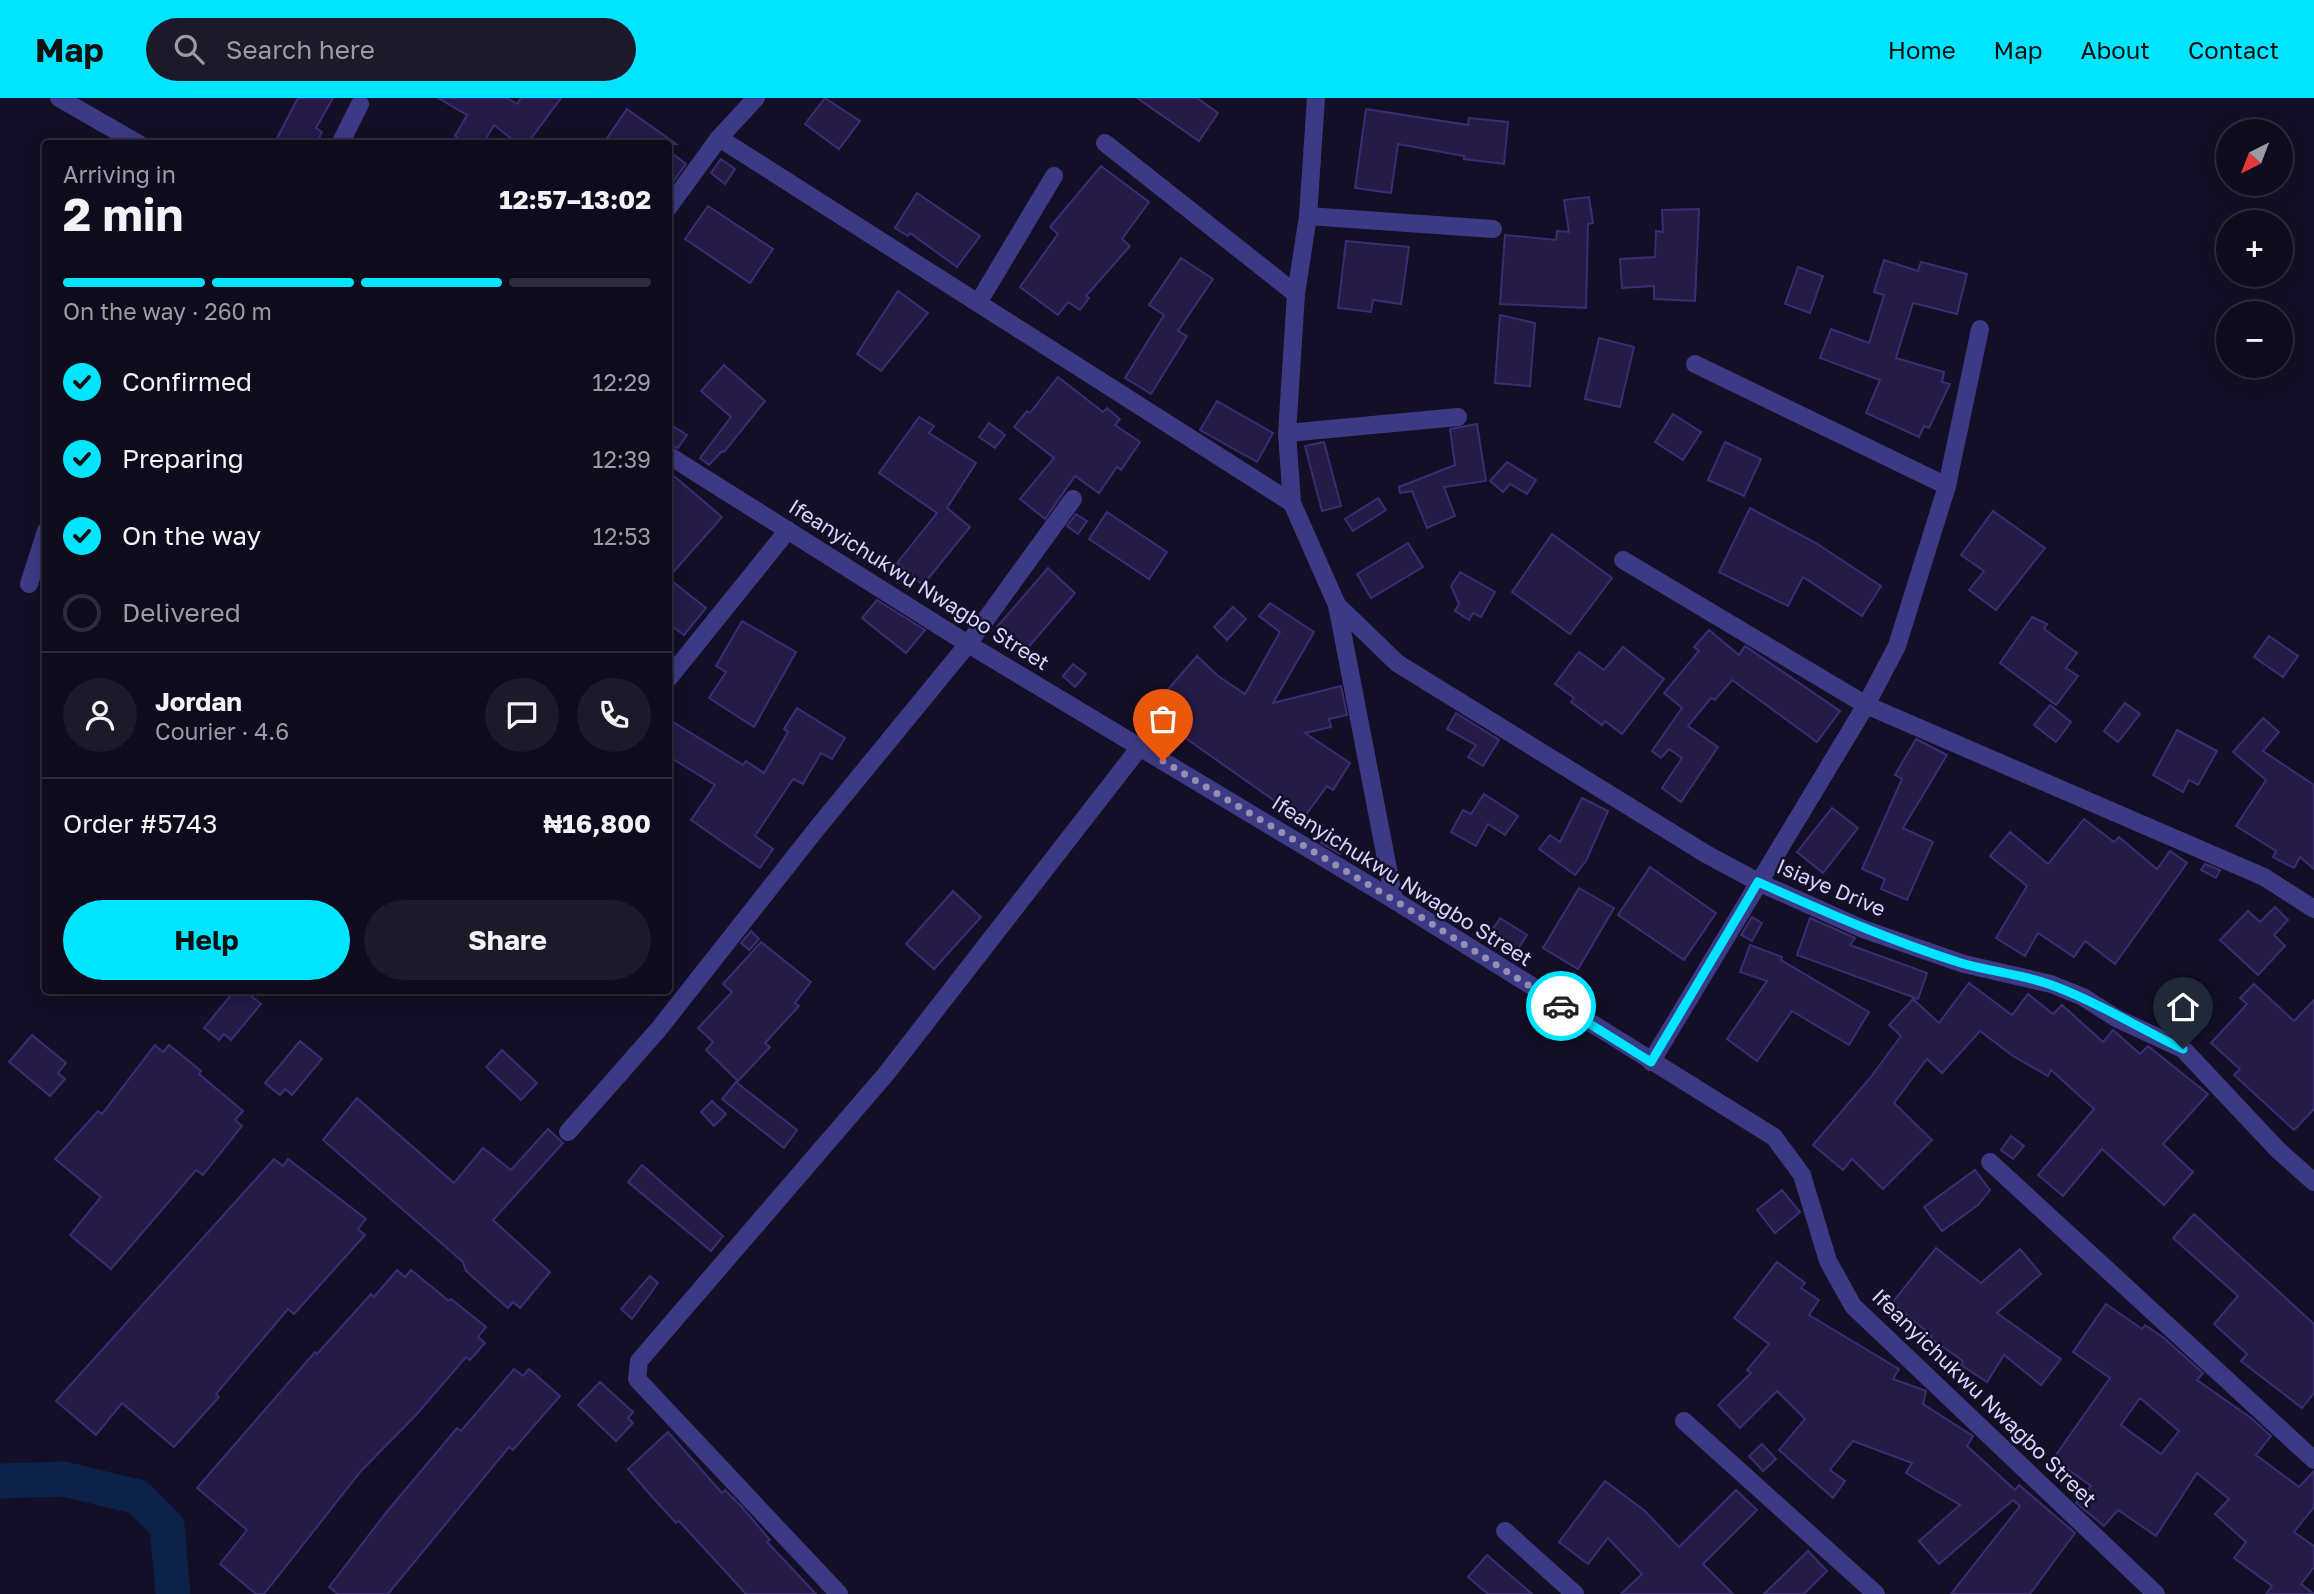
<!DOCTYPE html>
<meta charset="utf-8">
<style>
:root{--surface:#0e0b1c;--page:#1c1929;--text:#f1f3f6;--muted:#9b9ba3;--line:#2e2b3b;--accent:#00e5ff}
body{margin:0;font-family:"Golos Text",sans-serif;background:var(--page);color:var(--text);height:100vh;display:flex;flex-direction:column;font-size:26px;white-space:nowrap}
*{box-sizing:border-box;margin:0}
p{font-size:23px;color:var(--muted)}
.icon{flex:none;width:38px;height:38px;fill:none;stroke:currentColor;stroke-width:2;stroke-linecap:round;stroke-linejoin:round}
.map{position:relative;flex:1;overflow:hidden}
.drawer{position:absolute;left:42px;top:42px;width:630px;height:854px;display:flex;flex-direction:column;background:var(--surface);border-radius:7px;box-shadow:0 4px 18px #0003,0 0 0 2px var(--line)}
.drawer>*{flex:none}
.needle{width:46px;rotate:222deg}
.buttons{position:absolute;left:2216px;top:21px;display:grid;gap:14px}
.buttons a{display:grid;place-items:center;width:77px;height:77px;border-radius:50%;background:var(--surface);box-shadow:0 4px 18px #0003,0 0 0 2px var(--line);font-size:35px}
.pin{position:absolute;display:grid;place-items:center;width:60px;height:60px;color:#fff;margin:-72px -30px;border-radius:50% 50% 50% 0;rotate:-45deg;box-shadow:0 0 7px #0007}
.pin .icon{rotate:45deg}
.courier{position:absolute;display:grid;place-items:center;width:70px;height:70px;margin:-35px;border:5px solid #00e5ff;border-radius:50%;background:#fff;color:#222;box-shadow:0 2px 9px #0007}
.head em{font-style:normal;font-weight:700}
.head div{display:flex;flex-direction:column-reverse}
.head{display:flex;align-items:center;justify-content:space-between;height:119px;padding:0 21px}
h1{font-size:46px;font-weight:700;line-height:52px}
.bar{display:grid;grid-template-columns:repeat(4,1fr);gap:10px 7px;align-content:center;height:84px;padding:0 21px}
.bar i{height:9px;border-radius:5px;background:var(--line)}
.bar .current{background:var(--accent)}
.bar p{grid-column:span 4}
.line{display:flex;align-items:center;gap:18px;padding:0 21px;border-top:2px solid var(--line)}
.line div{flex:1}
.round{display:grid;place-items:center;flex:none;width:74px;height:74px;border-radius:37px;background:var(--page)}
ol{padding:0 21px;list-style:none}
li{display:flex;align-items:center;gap:21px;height:77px}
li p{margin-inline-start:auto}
li .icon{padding:7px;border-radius:50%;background:var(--accent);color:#111;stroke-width:4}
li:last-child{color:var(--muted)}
li i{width:38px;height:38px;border:4px solid var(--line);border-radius:50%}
.action{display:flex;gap:14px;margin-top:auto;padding:14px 21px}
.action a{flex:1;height:80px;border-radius:42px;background:var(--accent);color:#111;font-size:28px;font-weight:700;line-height:80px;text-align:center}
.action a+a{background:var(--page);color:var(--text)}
header{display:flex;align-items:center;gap:42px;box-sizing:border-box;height:98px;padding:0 35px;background:var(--accent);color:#111}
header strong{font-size:33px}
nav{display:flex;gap:38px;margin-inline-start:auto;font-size:24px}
.search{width:490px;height:63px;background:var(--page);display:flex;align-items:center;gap:18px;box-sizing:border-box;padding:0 24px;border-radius:38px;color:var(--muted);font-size:26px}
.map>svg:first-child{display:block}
</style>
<header>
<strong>Map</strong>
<div class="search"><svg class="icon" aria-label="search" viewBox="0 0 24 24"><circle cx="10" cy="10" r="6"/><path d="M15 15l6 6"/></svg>Search here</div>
<nav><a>Home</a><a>Map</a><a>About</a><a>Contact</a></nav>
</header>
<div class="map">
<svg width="2314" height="1496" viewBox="0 0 2314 1496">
<rect width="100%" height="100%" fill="#130f26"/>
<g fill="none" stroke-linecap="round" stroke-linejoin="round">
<polyline stroke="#0c2248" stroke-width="35" points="0,1383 64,1381 138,1399 167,1428 173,1496"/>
</g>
<g fill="#241b47" stroke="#3b2d73" stroke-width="2" fill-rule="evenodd">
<polygon points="298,0 333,0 316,30 322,34 316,46 274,46"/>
<polygon points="438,0 507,0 517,6 521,0 561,0 527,46 518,46 494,27 483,46 468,46 455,38 467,17"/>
<polygon points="825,0 860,23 839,51 805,26"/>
<polygon points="1137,0 1197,0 1218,15 1199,43"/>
<polygon points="627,11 676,46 603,46"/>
<polygon points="1366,11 1468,27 1469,20 1508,24 1504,66 1464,61 1464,58 1398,46 1391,95 1355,90"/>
<polygon points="668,52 686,66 673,84 668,81"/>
<polygon points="721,61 735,71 725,86 711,75"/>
<polygon points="1101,68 1149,104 1122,141 1130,148 1086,198 1089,200 1080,212 1068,204 1058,217 1020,189 1058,136 1050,129"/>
<polygon points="917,95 980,138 957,169 910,135 908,138 895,130"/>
<polygon points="1589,99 1593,125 1588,126 1586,210 1500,206 1505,137 1556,142 1557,133 1569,134 1564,102"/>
<polygon points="708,108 773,151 750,185 685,141"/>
<polygon points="1699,111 1695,203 1654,201 1654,188 1622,190 1620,161 1655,159 1656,133 1663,134 1662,112"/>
<polygon points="1346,143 1409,149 1401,206 1373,202 1371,214 1338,210"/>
<polygon points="1181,160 1213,181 1178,233 1187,238 1151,296 1125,280 1164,217 1149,207"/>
<polygon points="1884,162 1918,173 1921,164 1967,176 1957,216 1913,205 1896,260 1944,274 1942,284 1950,286 1929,330 1924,328 1919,339 1866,315 1880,282 1820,260 1831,231 1869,245 1884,197 1874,194"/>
<polygon points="1798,169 1823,178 1810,215 1785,206"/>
<polygon points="898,193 928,215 881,273 857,256"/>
<polygon points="1500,217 1535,225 1530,288 1495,285"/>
<polygon points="1599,240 1634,249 1620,309 1585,301"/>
<polygon points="724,267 765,303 724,354 722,353 709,367 700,360 731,319 701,293"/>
<polygon points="1058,279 1103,314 1107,310 1120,321 1115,327 1140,344 1121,372 1117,369 1099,395 1075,378 1045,421 1020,401 1054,360 1014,329 1027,313 1030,315"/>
<polygon points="1217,303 1273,335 1257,364 1200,332"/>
<polygon points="1673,316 1701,334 1683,362 1655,344"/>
<polygon points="919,319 934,328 929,335 976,365 947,410 970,429 923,487 897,465 937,415 879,375"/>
<polygon points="668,325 687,337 678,350 668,346"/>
<polygon points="989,325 1005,337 995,350 979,339"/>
<polygon points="1477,326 1486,383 1444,389 1455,418 1427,430 1412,393 1400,395 1399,389 1455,367 1450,331"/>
<polygon points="1324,344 1341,408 1322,413 1305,348"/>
<polygon points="1725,344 1761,361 1744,398 1708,382"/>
<polygon points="1507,364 1536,382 1527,396 1510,386 1503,394 1490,383"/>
<polygon points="668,373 722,419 668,480"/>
<polygon points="1378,400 1386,412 1353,433 1345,421"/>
<polygon points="1750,410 1816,445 1881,488 1862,518 1803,479 1788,508 1719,474"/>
<polygon points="1993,413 2045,450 1996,512 1969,492 1984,473 1961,457"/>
<polygon points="1107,414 1167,454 1149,481 1089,441"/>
<polygon points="1076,416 1087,423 1078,436 1067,428"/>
<polygon points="1552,436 1612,480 1570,536 1512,494"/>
<polygon points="1408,445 1423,469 1371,500 1357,476"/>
<polygon points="1048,470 1075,495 1025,553 997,529"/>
<polygon points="1460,474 1495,494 1481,519 1473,515 1469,522 1455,513 1459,506 1451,488"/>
<polygon points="668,480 706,510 684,537 668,525"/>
<polygon points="877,502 925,532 906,555 862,520"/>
<polygon points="1270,505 1314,534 1273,605 1341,588 1347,617 1329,621 1331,629 1305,635 1350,665 1333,692 1327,688 1302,722 1164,625 1151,642 1137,632 1150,612 1197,558 1218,578 1245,596 1280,534 1259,518"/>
<polygon points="1233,509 1246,521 1227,542 1214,529"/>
<polygon points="2032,519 2047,526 2044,531 2077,555 2066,570 2078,578 2056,607 2000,565"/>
<polygon points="742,523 796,554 754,629 709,600 726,574 716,568"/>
<polygon points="1709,532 1739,557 1745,548 1840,613 1817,644 1732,582 1715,602 1711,600 1688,628 1718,649 1681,704 1662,690 1682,660 1669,651 1661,660 1652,653 1682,610 1664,595 1699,553 1694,549"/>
<polygon points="2269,538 2298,558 2283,579 2254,559"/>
<polygon points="1623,549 1664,581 1622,636 1605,623 1602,627 1571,604 1574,600 1555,586 1579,554 1604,572"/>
<polygon points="1073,566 1086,576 1075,589 1063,578"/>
<polygon points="2125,605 2140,616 2118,644 2104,633"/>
<polygon points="2050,607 2071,624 2056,644 2034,627"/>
<polygon points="797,610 845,640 832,661 821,655 803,686 793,681 755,738 773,751 760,770 691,722 715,687 668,658 668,621 743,667 746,663 764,675 788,634 784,631"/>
<polygon points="1456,615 1499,642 1483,668 1468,659 1476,647 1447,631"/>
<polygon points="2263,620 2279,634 2263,653 2314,687 2314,771 2300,759 2294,770 2273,759 2276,753 2236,728 2266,682 2233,654"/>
<polygon points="2177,632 2217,653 2198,687 2189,682 2183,694 2153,677"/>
<polygon points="1916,641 1947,657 1903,730 1933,744 1907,802 1881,791 1885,781 1862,771 1902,681 1895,677"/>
<polygon points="1484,696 1518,718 1505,737 1488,726 1476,748 1451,734 1463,712 1471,716"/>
<polygon points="1582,700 1608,713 1586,763 1575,777 1539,751 1550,737 1560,744"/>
<polygon points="1832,710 1858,730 1823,775 1797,754"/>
<polygon points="2084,721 2114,744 2119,739 2157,771 2170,753 2187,765 2115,866 2085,843 2074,859 2038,835 2025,858 1996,840 2027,788 1990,758 2010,734 2048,766"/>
<polygon points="1330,733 1347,747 1340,756 1321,745"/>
<polygon points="2205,766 2220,772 2216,780 2201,772"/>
<polygon points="1650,769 1716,815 1684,862 1618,817"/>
<polygon points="1579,790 1614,810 1578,871 1543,850"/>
<polygon points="953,793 981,819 934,871 906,846"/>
<polygon points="2275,809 2288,822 2274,837 2285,848 2258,877 2220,842 2248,813 2260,824"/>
<polygon points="1752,819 1762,825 1752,843 1741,837"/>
<polygon points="1500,820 1527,837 1516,854 1489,837"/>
<polygon points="1810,820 1855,840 1850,847 1927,875 1918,901 1797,857"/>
<polygon points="751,833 759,841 749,852 741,845"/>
<polygon points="761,844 811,884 795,905 799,908 765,945 770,949 738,983 706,952 713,944 698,930 732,894 723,886"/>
<polygon points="1750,847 1782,859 1781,862 1869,914 1849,947 1792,913 1757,963 1727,941 1767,883 1740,874"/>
<polygon points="1969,885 2012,917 2028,896 2053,916 2062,907 2103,944 2113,932 2140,956 2148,948 2208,996 2163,1046 2193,1074 2164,1107 2102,1051 2063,1098 2038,1077 2094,1011 2051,972 2048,978 2013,958 1980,933 1942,975 1927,961 1894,1005 1932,1042 1883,1091 1852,1061 1843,1072 1813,1047 1870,980 1901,938 1889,927 1913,901 1939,925"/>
<polygon points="2254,886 2294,923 2314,902 2314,1011 2294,1032 2234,977 2240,971 2211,945 2247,906 2240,900"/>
<polygon points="235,892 244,892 261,906 231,942 224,936 219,942 204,930"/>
<polygon points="32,937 66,965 58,975 65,981 50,998 9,964"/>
<polygon points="300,943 322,961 292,997 285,991 280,997 265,985"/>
<polygon points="155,947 163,954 169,947 201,973 199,976 243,1013 235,1022 242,1028 203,1077 196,1072 111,1171 70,1137 101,1099 55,1061 98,1013 102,1016"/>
<polygon points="502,952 537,985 521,1002 486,969"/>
<polygon points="736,984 797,1032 784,1050 722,1001"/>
<polygon points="357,1000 454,1085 483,1050 511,1072 548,1031 563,1045 493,1122 550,1174 520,1210 513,1204 508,1210 494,1198 466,1173 463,1164 323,1042"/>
<polygon points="712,1003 726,1016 714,1028 701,1014"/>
<polygon points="2011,1038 2024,1048 2013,1061 2001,1052"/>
<polygon points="274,1061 283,1068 288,1061 366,1121 358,1131 365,1137 294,1216 288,1211 216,1296 219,1299 174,1349 122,1305 96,1337 56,1303"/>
<polygon points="642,1067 723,1138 711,1153 628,1084"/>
<polygon points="1975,1072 1990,1092 1978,1107 1942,1133 1924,1109"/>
<polygon points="1782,1092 1800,1114 1775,1135 1757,1112"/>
<polygon points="2194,1116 2314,1226 2314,1295 2302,1310 2241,1263 2247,1256 2214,1226 2238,1198 2173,1140"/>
<polygon points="1936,1150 1981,1185 2020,1151 2041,1176 1997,1215 2061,1261 2041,1287 2004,1257 1987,1284 1961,1267 1963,1263 1930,1240 1932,1238 1892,1205"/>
<polygon points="1777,1164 1805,1185 1801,1190 1819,1202 1809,1217 1899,1271 1893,1281 1926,1293 1923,1306 1973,1338 1967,1348 2015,1392 2019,1387 2075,1435 2030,1496 1951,1496 2020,1408 2013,1402 1939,1466 1919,1443 1960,1407 1906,1375 1912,1365 1853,1343 1830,1372 1845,1383 1833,1400 1779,1352 1805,1321 1777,1293 1740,1330 1718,1307 1751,1275 1747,1272 1769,1246 1734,1220"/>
<polygon points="397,1172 405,1179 411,1172 449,1203 451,1201 486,1229 478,1239 485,1245 470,1262 466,1259 416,1317 361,1373 264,1496 256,1496 220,1466 247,1432 197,1390 315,1254 317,1256 371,1196 374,1199"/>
<polygon points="650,1178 658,1185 632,1221 621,1211"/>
<path d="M2106,1206L2142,1231L2145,1227L2164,1240L2203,1275L2197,1282L2251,1320L2271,1338L2256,1357L2299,1389L2314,1373V1409L2294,1434L2314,1448V1469L2301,1486L2314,1496H2266L2272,1488L2234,1460L2246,1444L2215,1416L2229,1401L2197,1375L2156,1438L2118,1412L2104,1428L2076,1405L2091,1388L2053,1361L2110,1280L2073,1254ZM2140,1300L2179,1333L2161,1356L2121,1327Z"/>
<polygon points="514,1271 523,1278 529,1271 560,1298 513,1352 509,1349 388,1496 338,1496 329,1489 385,1416 457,1330 461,1333"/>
<polygon points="600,1284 633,1314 628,1320 633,1325 616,1343 578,1307"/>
<polygon points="668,1334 722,1395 725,1392 742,1409 770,1442 767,1444 816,1496 746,1496 679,1423 676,1425 654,1401 628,1371"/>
<polygon points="1762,1346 1776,1361 1763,1373 1749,1358"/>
<polygon points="1605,1383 1645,1413 1679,1449 1736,1392 1757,1412 1703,1466 1733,1496 1621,1496 1642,1476 1608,1440 1588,1466 1559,1444"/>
<polygon points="1808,1453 1827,1473 1804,1496 1764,1496"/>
<polygon points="1487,1457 1532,1496 1488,1496 1468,1479"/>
</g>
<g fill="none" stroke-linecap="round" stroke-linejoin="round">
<g stroke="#3d3a85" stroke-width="18">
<polyline points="59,0 139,46"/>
<polyline points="1316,0 1308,118 1296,196 1287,335 1292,405 1337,507 1394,802"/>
<polyline points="719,40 1292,405"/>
<polyline points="1105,45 1296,196"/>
<polyline points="340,46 360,6"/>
<polyline points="668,110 719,40 756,0"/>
<polyline points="1308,118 1493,131"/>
<polyline points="978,205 1054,78"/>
<polyline points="1695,266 1947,388"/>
<polyline points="1287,335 1458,319"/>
<polyline points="668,357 968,546 1394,802 1774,1039 1802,1077 1828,1163 1853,1208 2156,1496"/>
<polyline points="1623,462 1866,607 2264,779 2314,811"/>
<polyline points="29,486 46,433"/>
<polyline points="1337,507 1397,565 1706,756 1758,784 1863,831 1964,866 2051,886 2083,899 2116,920 2183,951 2278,1052 2314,1084"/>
<polyline points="668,581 788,432"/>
<polyline points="1651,964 1866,607 1897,548 1947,388 1980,231"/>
<polyline points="568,1034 658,932 814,734 968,546 1073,401"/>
<polyline points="1990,1064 2314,1362"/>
<polyline points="1684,1323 1876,1496"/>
<polyline points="1505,1433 1575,1496"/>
<polyline points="839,1496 637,1281 639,1263 886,976 1140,649"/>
</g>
</g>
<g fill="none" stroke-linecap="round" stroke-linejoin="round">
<polyline stroke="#948fb3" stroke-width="7" stroke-dasharray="0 12.6" points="1163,663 1394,802 1561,908"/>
<path stroke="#00e5ff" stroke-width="9" d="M1561,908L1651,964L1758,784C1825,814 1891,843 1961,865C1991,874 2024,876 2054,888C2098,904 2140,931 2183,951"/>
</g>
<g text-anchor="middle" stroke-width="5" stroke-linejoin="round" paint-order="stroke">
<g font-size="21" fill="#d9d4ff" stroke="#130f26">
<text transform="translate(919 487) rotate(32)" y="7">Ifeanyichukwu Nwagbo Street</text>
<text transform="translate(1402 783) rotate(32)" y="7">Ifeanyichukwu Nwagbo Street</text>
<text transform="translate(1831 790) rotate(23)" y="7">Isiaye Drive</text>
<text transform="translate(1984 1300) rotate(44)" y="7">Ifeanyichukwu Nwagbo Street</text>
</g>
</g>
</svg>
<div class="buttons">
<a><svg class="needle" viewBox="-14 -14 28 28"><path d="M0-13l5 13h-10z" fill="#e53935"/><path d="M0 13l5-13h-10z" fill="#9b9ba3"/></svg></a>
<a>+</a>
<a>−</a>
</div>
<div class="pin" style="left:1163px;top:663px;background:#ea580c"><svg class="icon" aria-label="bag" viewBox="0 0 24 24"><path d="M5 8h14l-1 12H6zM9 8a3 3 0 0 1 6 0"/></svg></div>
<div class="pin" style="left:2183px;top:951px;background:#1f2937"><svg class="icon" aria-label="home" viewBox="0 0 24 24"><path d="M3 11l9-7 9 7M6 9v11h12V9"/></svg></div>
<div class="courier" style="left:1561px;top:908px"><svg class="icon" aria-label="car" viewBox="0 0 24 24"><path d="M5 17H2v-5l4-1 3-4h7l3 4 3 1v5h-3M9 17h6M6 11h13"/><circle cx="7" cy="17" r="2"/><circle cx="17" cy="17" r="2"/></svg></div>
<section class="drawer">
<div class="head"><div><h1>2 min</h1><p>Arriving in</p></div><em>12:57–13:02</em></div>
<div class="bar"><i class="current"></i><i class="current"></i><i class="current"></i><i></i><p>On the way · 260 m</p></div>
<ol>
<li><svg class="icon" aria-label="check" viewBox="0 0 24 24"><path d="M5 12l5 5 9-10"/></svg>Confirmed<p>12:29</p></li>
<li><svg class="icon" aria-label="check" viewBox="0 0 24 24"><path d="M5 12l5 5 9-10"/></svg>Preparing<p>12:39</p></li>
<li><svg class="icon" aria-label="check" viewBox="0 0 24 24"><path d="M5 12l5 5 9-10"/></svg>On the way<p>12:53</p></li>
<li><i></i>Delivered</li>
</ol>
<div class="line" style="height:126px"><a class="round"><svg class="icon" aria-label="person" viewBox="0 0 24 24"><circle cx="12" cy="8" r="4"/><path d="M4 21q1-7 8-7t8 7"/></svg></a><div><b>Jordan</b><p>Courier · 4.6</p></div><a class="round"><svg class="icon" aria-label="chat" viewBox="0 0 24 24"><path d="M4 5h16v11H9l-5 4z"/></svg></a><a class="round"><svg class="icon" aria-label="phone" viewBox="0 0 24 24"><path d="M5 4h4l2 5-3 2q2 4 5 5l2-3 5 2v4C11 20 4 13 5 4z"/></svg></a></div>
<div class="line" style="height:91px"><div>Order #5743</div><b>₦16,800</b></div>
<div class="action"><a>Help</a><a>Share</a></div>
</section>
</div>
